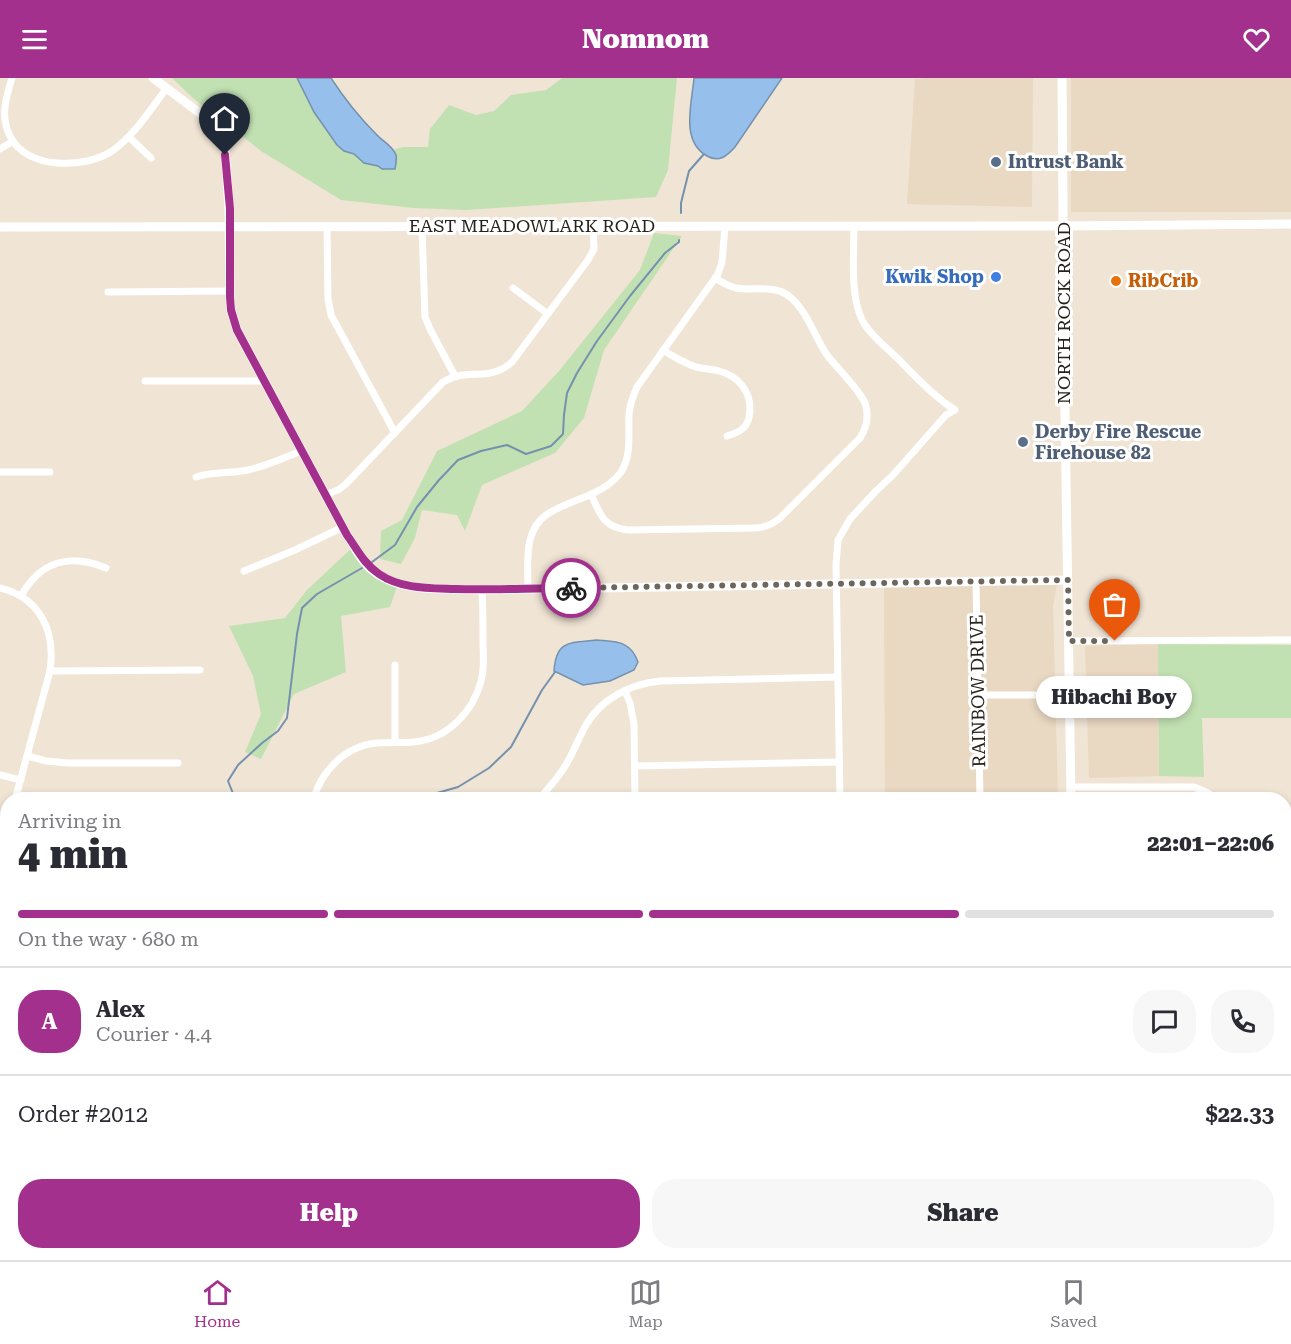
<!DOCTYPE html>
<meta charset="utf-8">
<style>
:root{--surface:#fff;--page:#f7f7f7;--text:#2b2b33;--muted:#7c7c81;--line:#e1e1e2;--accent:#a2308c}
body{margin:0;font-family:"Roboto Serif",serif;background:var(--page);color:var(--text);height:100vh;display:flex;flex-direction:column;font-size:22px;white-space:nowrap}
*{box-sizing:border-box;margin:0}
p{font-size:20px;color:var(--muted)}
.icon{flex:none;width:33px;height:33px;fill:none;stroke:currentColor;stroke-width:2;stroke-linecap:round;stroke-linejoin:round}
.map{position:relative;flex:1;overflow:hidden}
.panel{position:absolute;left:0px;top:714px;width:1292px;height:468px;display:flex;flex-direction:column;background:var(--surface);border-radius:24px 24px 0 0;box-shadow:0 3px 9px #0003}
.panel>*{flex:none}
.pin{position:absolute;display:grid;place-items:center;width:51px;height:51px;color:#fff;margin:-62px -26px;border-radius:50% 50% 50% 0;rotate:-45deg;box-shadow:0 0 6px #0007}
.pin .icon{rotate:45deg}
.courier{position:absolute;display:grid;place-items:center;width:60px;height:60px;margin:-30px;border:4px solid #a2308c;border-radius:50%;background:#fff;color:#222;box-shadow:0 2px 8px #0007}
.bubble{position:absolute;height:42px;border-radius:21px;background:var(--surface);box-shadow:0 3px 9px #0003;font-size:20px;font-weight:800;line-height:42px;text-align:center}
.summary em{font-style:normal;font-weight:800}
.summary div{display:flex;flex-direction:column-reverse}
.summary{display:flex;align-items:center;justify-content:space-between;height:102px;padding:0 18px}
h1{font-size:39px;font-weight:800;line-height:45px}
.bar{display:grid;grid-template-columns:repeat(4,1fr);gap:9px 6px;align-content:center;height:72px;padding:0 18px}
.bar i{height:8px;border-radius:4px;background:var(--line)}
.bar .on{background:var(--accent)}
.bar p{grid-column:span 4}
.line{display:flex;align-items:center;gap:15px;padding:0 18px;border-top:2px solid var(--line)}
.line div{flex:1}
.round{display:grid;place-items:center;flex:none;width:63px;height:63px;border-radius:24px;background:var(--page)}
.primary-button{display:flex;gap:12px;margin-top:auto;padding:12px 18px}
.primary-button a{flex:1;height:69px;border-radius:24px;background:var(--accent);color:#fff;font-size:24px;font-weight:800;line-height:69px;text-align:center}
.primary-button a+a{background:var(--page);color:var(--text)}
header{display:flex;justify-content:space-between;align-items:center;height:78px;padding:0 18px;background:var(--accent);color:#fff;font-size:27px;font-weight:800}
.tab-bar{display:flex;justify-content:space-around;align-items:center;height:84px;border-top:2px solid var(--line);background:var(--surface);font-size:16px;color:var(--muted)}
.tab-bar a{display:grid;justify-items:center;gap:3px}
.tab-bar .on{color:var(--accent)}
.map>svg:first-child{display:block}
</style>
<header><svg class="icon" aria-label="menu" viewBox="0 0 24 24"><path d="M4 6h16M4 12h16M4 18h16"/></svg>Nomnom<svg class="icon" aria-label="heart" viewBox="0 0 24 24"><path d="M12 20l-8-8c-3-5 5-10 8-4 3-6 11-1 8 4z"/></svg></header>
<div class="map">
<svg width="1291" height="1182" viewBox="0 0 1291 1182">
<rect width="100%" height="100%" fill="#f0e4d4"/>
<g fill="#e9d8c2">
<polygon points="926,0 1033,0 1032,129 907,126 915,1"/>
<rect x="1071" y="0" width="220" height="134"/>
<polygon points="884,505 1057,506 1053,529 1058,721 885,721"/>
<polygon points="1158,566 1159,698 1089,700 1085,568"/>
<polygon points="1184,715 1198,718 1204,721 1090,721 1090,716"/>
<polygon points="1284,901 1291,901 1291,1182 1093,1182 1093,1174 1284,1174"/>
<polygon points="583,1174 750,1174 750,1182 581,1182"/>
</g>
<g fill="#c2e1b3">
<polygon points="172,0 330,0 365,45 392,72 403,69 428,69 430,51 449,27 476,37 494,33 511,17 546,12 562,0 677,0 668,92 656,119 467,132 413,130 341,122 261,73 194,21"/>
<polygon points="654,155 682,158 604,272 584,340 555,375 482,407 465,453 457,437 422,432 415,460 401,486 380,481 381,453 402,442 437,373 522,333 559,293 640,192"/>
<polygon points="354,468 364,483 398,505 390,529 341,538 346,594 294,616 261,681 245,674 261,636 253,598 229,548 285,540 307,512"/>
<polygon points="1158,566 1291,567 1291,640 1202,640 1204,699 1159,698"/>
<polygon points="0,1084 4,1084 7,1091 8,1174 44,1175 47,1182 5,1182 6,1174 0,1161"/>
<polygon points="616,1174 679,1174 679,1175 677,1182 610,1182"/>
<polygon points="915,1174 915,1182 750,1182 750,1175"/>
</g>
<g fill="#96c0eb" stroke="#7591ad" stroke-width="1.5">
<path d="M297,0H331C344,20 359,39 376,56C382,63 392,67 396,77C397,81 396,86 395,91H382L378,88L364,85L354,76L344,73L337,67L314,34Z"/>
<path d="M694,0H782L735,69C727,78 719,85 707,78C680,63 692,25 694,0Z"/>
<path d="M596,562C616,564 630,562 638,584L634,592L610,603L583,607L554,593C556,562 570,565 596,562Z"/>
</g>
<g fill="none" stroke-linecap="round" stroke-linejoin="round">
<g stroke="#7591ad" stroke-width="2">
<polyline points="681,135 681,125 689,93 704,76"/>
<polyline points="372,484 395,467 417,429 439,402 458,382 481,373 507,367 526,376 551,368 563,356 564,337 567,315 577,295 597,263 630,218 665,175 679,164 679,162"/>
<polyline points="237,722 234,718 228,703 238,687 262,665 278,653 287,640 297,556 302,530 317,516 362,490"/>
<polyline points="336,722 416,721 458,709 489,690 511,669 542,612 555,594"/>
<polyline points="0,1133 8,1134"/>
<polyline points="3,1182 2,1179 8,1174"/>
</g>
<g stroke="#fff" stroke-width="7">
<path d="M12,0C6,19 0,39 10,58C26,92 85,91 112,73C133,59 151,31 166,11"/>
<polyline points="129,59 151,80"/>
<polyline points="0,71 13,63"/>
<polyline points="327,149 328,221 331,237 395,355"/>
<polyline points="422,149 425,239 430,251 455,298"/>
<polyline points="513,210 548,236"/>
<polyline points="108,214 230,213"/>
<path d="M663,272C674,279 684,285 696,289C704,291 712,291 719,293C738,298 751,313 750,333C749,349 741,354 727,358"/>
<polyline points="145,303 264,303"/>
<polyline points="0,394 50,394"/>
<path d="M196,399C214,393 230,396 248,392C266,388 284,380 301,373"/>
<path d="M591,416C600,436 603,449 627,452L754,450C764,450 771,447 779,441L860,360C867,349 869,337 865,325C859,311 837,290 827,277C814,258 806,229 786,216C770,207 753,213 736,210C729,208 721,204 715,200"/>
<path d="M325,417L338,412L346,406L443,304C467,289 489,305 512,284L588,182L594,171L593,148"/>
<polyline points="244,493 295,472 343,449"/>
<polyline points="976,504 980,722"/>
<path d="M0,510C40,520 56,553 50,593L15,722"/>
<path d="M528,510C528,484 523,451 549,435C562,427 578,422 592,416C603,411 613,405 621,394C632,377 628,356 629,336C630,326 633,318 637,309L718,196L722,184L725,148"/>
<path d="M21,518C40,483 70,475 106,490"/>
<polyline points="1069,563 1291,562"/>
<polyline points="395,587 395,664"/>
<polyline points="50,593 200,592"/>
<polyline points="625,613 630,625 634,646 635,722"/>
<polyline points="978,617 1069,617"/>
<polyline points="27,678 46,683 67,685 178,685"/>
<polyline points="635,688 839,684"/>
<polyline points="0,697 21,702"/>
<polyline points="1071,709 1194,709 1208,715 1216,722"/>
<path d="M313,722C322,692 345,668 377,665C390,664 402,665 414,664C447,661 473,634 481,603C485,590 483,576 483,562C483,545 483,528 482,512"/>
<path d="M538,722C549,710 559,699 567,685C574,673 579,659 586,647C601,621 630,606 660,603L837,599"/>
<path d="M840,722L836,487L838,462L850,441L876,413L893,397L946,337L955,332C935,319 920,303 903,286C891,273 875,262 865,247C849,223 854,175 854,148"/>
<polyline points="0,778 8,750"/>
<polyline points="0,966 8,966"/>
<polyline points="118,1174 123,1182"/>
<polyline points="223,1174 228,1182"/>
<polyline points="343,1174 343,1182"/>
<polyline points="914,1174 914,1182"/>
<polyline points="156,1182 167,1174"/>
<polyline points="581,1182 583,1174"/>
</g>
<g stroke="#fff" stroke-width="9">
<path d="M153,0L213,45L222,61L225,69L229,131L230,219L231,232L237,252L347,457C353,466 358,477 365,485C392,517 445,510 482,512L1068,502"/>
<polyline points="1062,0 1064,271 1071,722"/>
<polyline points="0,149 1063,148 1291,146"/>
<polyline points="0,870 8,870"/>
<polyline points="1284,875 1291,875"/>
<polyline points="1284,886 1291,886"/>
<polyline points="1076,1174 1076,1182"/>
</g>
</g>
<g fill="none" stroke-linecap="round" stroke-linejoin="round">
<polyline stroke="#6d665c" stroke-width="6" stroke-dasharray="0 10.8" points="571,510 1068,502 1069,563 1115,563"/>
<path stroke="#a2308c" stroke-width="8" d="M225,77L230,131V219L231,232L237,252L347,457C357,471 364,486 379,496C401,511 429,510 455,511C494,512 532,510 571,510"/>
</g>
<g fill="#5c6f8a" stroke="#fff" stroke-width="2">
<circle cx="996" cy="84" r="6"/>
<circle cx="1023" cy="364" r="6"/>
</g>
<circle fill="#3f7fe0" stroke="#fff" stroke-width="2" cx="996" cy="199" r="6"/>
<circle fill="#e8710a" stroke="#fff" stroke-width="2" cx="1116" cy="203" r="6"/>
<g text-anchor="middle" stroke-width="6" stroke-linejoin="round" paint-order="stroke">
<g font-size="18" font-weight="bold" fill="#4e5e75" stroke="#fff" text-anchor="start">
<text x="1008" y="90">Intrust Bank</text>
<text x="1035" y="360">Derby Fire Rescue<tspan x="1035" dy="21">Firehouse 82</tspan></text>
</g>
<g font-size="18" fill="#27221c" stroke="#fff">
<text x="532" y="154">EAST MEADOWLARK ROAD</text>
<text transform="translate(1064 235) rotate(-90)" y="6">NORTH ROCK ROAD</text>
<text transform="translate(978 613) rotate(-91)" y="6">RAINBOW DRIVE</text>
</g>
<g font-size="18" font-weight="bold" fill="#366cbe" stroke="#fff" text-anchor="end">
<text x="984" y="205">Kwik Shop</text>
</g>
<g font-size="18" font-weight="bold" fill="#c56008" stroke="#fff" text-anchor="start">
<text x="1128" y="209">RibCrib</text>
</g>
</g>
</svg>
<div class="pin" style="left:1115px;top:563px;background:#ea580c"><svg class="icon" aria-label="bag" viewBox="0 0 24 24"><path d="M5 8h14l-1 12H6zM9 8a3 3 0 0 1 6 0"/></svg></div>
<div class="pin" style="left:225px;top:77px;background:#1f2937"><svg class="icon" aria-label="home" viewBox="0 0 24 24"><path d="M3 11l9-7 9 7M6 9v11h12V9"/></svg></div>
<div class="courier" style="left:571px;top:510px"><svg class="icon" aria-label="bike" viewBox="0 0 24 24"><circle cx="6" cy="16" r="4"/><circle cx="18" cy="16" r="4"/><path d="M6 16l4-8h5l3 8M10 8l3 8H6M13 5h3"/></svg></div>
<div class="bubble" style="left:1036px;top:598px;width:156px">Hibachi Boy</div>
<section class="panel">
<div class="summary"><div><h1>4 min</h1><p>Arriving in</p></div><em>22:01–22:06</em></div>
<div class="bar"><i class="on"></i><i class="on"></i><i class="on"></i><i></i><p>On the way · 680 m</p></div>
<div class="line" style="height:108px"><b class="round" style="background:var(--accent);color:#fff">A</b><div><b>Alex</b><p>Courier · 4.4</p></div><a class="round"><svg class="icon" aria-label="chat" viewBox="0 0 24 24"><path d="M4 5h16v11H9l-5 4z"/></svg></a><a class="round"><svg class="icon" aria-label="phone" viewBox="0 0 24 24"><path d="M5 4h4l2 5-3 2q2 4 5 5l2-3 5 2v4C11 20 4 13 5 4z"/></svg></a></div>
<div class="line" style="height:78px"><div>Order #2012</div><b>$22.33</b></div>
<div class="primary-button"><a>Help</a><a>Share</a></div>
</section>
</div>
<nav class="tab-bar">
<a class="on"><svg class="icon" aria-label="home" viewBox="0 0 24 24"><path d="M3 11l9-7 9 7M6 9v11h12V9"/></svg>Home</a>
<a><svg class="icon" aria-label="map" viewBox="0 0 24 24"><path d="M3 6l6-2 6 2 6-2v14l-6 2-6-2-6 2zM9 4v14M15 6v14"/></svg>Map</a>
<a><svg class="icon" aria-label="saved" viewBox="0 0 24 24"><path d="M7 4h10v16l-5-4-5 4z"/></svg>Saved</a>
</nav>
